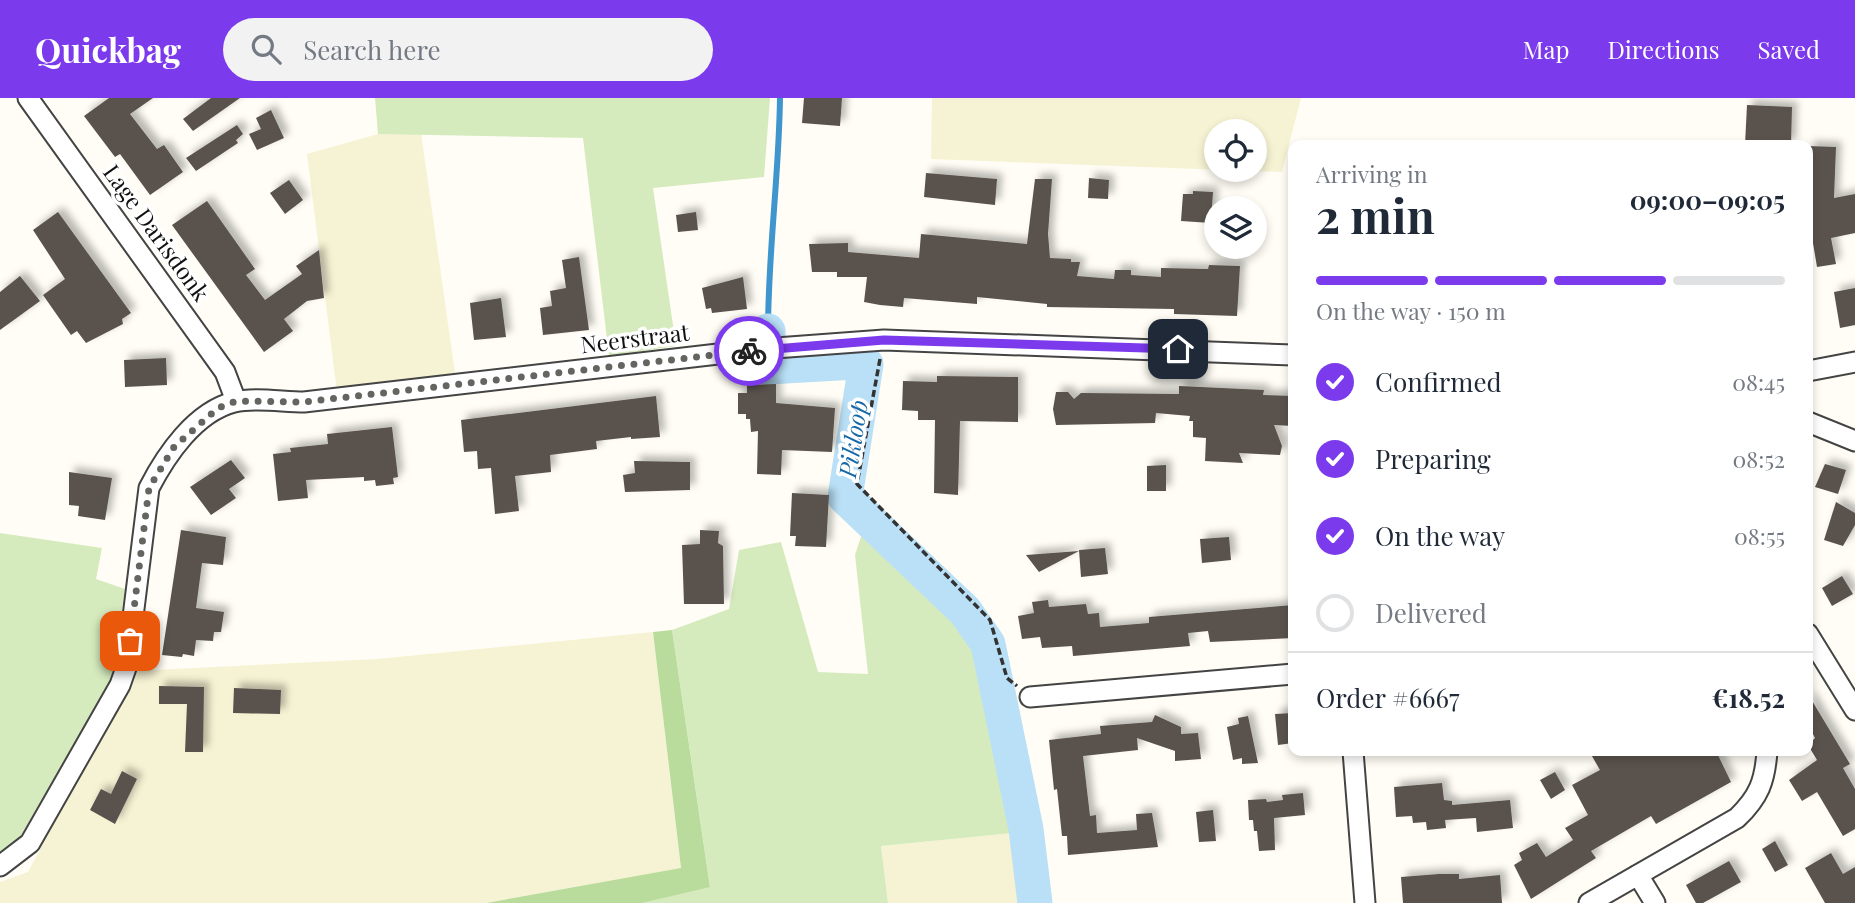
<!DOCTYPE html>
<meta charset="utf-8">
<style>
:root{--surface:#fff;--page:#f2f2f3;--text:#1f2937;--muted:#747a83;--line:#e0e1e3;--accent:#7c3aed}
body{margin:0;font-family:"Playfair Display",serif;background:var(--page);color:var(--text);height:100vh;display:flex;flex-direction:column;font-size:26px;white-space:nowrap}
*{box-sizing:border-box;margin:0}
p{font-size:23px;color:var(--muted)}
.icon{flex:none;width:38px;height:38px;fill:none;stroke:currentColor;stroke-width:2;stroke-linecap:round;stroke-linejoin:round}
.map{position:relative;flex:1;overflow:hidden}
.drawer{position:absolute;left:1288px;top:42px;width:525px;height:616px;display:flex;flex-direction:column;background:var(--surface);border-radius:14px;box-shadow:0 4px 10px #0003}
.drawer>*{flex:none}
.fabs{position:absolute;left:1204px;top:21px;display:grid;gap:14px}
.fabs a{display:grid;place-items:center;width:63px;height:63px;border-radius:50%;background:var(--surface);box-shadow:0 4px 10px #0003;font-size:35px}
.pin{position:absolute;display:grid;place-items:center;width:60px;height:60px;color:#fff;margin:-30px;border-radius:14px;box-shadow:0 4px 10px #0006}
.courier{position:absolute;display:grid;place-items:center;width:70px;height:70px;margin:-35px;border:5px solid #7c3aed;border-radius:50%;background:#fff;color:#222;box-shadow:0 2px 9px #0007}
.headline em{font-style:normal;font-weight:700}
.headline div{display:flex;flex-direction:column-reverse}
.headline{display:flex;align-items:center;justify-content:space-between;height:119px;padding:0 28px}
h1{font-size:46px;font-weight:700;line-height:52px}
.bar{display:grid;grid-template-columns:repeat(4,1fr);gap:10px 7px;align-content:center;height:84px;padding:0 28px}
.bar i{height:9px;border-radius:5px;background:var(--line)}
.bar .selected{background:var(--accent)}
.bar p{grid-column:span 4}
.line{display:flex;align-items:center;gap:18px;padding:0 28px;border-top:2px solid var(--line)}
.line div{flex:1}
ol{padding:0 28px;list-style:none}
li{display:flex;align-items:center;gap:21px;height:77px}
li p{margin-inline-start:auto}
li .icon{padding:7px;border-radius:50%;background:var(--accent);color:#fff;stroke-width:4}
li:last-child{color:var(--muted)}
li i{width:38px;height:38px;border:4px solid var(--line);border-radius:50%}
header{display:flex;align-items:center;gap:42px;box-sizing:border-box;height:98px;padding:0 35px;background:var(--accent);color:#fff}
header strong{font-size:33px}
nav{display:flex;gap:38px;margin-inline-start:auto;font-size:24px}
.search{width:490px;height:63px;background:var(--page);display:flex;align-items:center;gap:18px;box-sizing:border-box;padding:0 24px;border-radius:38px;color:var(--muted);font-size:26px}
.map>svg:first-child{display:block}
</style>
<header>
<strong>Quickbag</strong>
<div class="search"><svg class="icon" aria-label="search" viewBox="0 0 24 24"><circle cx="10" cy="10" r="6"/><path d="M15 15l6 6"/></svg>Search here</div>
<nav><a>Map</a><a>Directions</a><a>Saved</a></nav>
</header>
<div class="map">
<svg width="1855" height="805" viewBox="0 0 1855 805">
<defs>
<filter id="shadow"><feDropShadow dx="5.5" dy="-5.5" stdDeviation="3.5" flood-color="#0004"/></filter>
</defs>
<rect width="100%" height="100%" fill="#fffdf5"/>
<g fill="#f6f3d4" fill-rule="evenodd">
<path d="M932,0H1301L1282,74L931,61ZM1255,33V72H1216V33Z"/>
<polygon points="421,35 455,275 337,294 307,56 378,36"/>
<polygon points="653,534 681,771 486,805 0,805 0,784 28,774 134,573 377,561"/>
<polygon points="1023,734 1032,805 888,805 881,748"/>
</g>
<g fill="#d5ebbd">
<polygon points="375,0 770,0 764,79 653,90 676,248 609,258 583,40 378,36"/>
<polygon points="871,408 976,526 988,546 995,572 1023,734 881,748 888,805 642,805 710,788 672,532 729,511 739,452 781,444 818,574 868,576 855,457"/>
<polygon points="0,435 102,450 96,481 125,491 111,582 21,737 0,756"/>
</g>
<polygon fill="#b9dc9c" points="672,532 710,789 642,805 486,805 681,770 653,534"/>
<g fill="none" stroke-linecap="round" stroke-linejoin="round">
<path stroke="#3f96cf" stroke-width="6" d="M768,233C768,155 779,78 780,0"/>
<polyline stroke="#b9e0f7" stroke-width="35" points="768,233 768,269 856,264 866,266 845,399 965,513 988,546 1026,731 1035,805"/>
</g>
<g fill="#5a524d" filter="url(#shadow)">
<polygon points="109,0 153,0 130,16 157,51 164,47 183,74 150,97 120,56 115,59 84,18"/>
<polygon points="211,0 240,0 193,33 183,21"/>
<polygon points="804,0 842,0 840,28 802,25"/>
<polygon points="1747,7 1792,9 1791,47 1745,47"/>
<polygon points="271,12 284,40 257,52 249,36 261,31 256,20"/>
<polygon points="237,27 243,36 236,42 238,45 196,73 186,60"/>
<polygon points="1808,48 1836,49 1834,100 1855,96 1855,135 1831,140 1836,166 1817,169 1808,115"/>
<polygon points="926,75 997,81 995,107 924,99"/>
<polygon points="1089,80 1109,82 1108,101 1088,100"/>
<polygon points="1035,81 1052,81 1048,136 1050,160 1071,161 1071,164 1080,164 1077,178 1114,181 1115,172 1131,172 1131,177 1161,179 1161,170 1208,171 1209,167 1240,168 1237,218 1174,216 1174,211 1047,209 1047,206 977,199 977,206 904,200 903,209 880,207 864,204 867,179 837,179 837,174 812,174 809,146 848,145 848,154 919,160 921,136 1027,146"/>
<polygon points="289,82 303,102 285,116 270,95"/>
<polygon points="1193,93 1213,94 1211,125 1181,123 1183,96 1193,96"/>
<polygon points="207,103 255,171 246,177 265,202 302,176 296,168 319,152 324,200 307,203 284,221 293,233 264,254 172,127"/>
<polygon points="58,114 131,215 122,221 123,226 86,245 77,233 71,237 43,197 65,181 33,132"/>
<polygon points="696,114 698,132 678,134 676,117"/>
<polygon points="579,159 589,232 543,237 540,210 552,208 550,193 566,190 562,162"/>
<polygon points="20,178 40,203 0,232 0,194"/>
<polygon points="743,179 747,211 712,215 711,210 706,211 702,190"/>
<polygon points="1855,190 1855,227 1840,230 1834,194"/>
<polygon points="501,200 506,239 474,242 470,205"/>
<polygon points="166,260 167,287 125,289 124,262"/>
<polygon points="937,278 1018,279 1018,324 960,323 958,397 934,395 935,322 918,322 918,313 902,312 903,283 937,284"/>
<polygon points="776,286 776,305 835,310 832,354 782,352 781,377 757,376 758,333 751,334 750,321 746,321 746,316 738,316 738,295 747,295 747,287"/>
<polygon points="1179,288 1264,292 1263,297 1293,298 1293,328 1274,327 1282,348 1280,357 1239,355 1243,365 1205,363 1206,340 1193,339 1193,323 1189,323 1190,318 1156,315 1155,325 1056,327 1053,311 1056,294 1068,294 1074,301 1081,295 1179,296"/>
<polygon points="656,298 660,339 631,341 631,339 596,343 597,351 550,357 551,374 515,378 519,413 495,416 491,370 478,371 477,353 464,354 461,322"/>
<polygon points="392,329 398,379 393,380 394,386 376,388 375,382 364,383 364,379 306,382 308,400 278,403 273,356 291,354 290,350 328,346 327,336"/>
<polygon points="231,362 245,380 229,391 236,400 211,417 190,389"/>
<polygon points="634,363 690,364 690,392 625,394 623,377 635,375"/>
<polygon points="1825,366 1846,372 1838,396 1815,389"/>
<polygon points="1166,367 1166,393 1147,393 1147,368"/>
<polygon points="69,374 112,380 105,422 78,418 79,408 69,407"/>
<polygon points="792,395 829,397 826,449 795,448 796,438 790,438"/>
<polygon points="1836,404 1855,415 1855,427 1843,448 1824,442"/>
<polygon points="181,432 226,439 223,467 202,465 196,510 224,514 221,534 214,534 213,543 196,542 194,558 183,556 182,559 162,557"/>
<polygon points="700,432 719,433 718,445 723,448 724,506 684,506 682,447 700,446"/>
<polygon points="1229,439 1231,462 1202,465 1200,441"/>
<polygon points="1105,450 1108,476 1081,479 1079,452"/>
<polygon points="1079,453 1039,474 1026,457"/>
<polygon points="1842,478 1853,496 1832,508 1822,490"/>
<polygon points="1048,502 1049,509 1086,506 1088,516 1099,515 1100,529 1149,525 1149,519 1293,507 1293,540 1210,544 1208,533 1188,535 1190,548 1073,558 1072,548 1042,550 1040,539 1022,541 1018,518 1034,515 1032,504"/>
<polygon points="159,588 204,589 203,654 185,654 187,606 159,606"/>
<polygon points="234,590 281,592 280,616 233,615"/>
<polygon points="1808,596 1850,666 1843,670 1855,691 1855,731 1843,738 1817,694 1802,703 1789,682 1817,662 1808,647 1815,640 1808,627"/>
<polygon points="1293,615 1293,645 1278,647 1275,616"/>
<polygon points="1155,617 1181,629 1181,636 1198,635 1201,661 1175,663 1175,653 1137,640 1138,652 1083,658 1090,718 1096,717 1097,735 1137,732 1136,716 1152,715 1158,749 1068,757 1067,738 1062,738 1057,691 1054,692 1049,642 1101,636 1100,628 1152,624"/>
<polygon points="1248,618 1258,665 1242,666 1242,660 1233,662 1227,629 1239,626 1238,620"/>
<polygon points="1589,653 1716,653 1731,684 1656,726 1651,718 1591,753 1596,760 1531,801 1514,767 1522,762 1519,755 1537,745 1546,759 1573,742 1565,730 1588,717 1572,687 1600,672"/>
<polygon points="122,673 137,681 115,726 90,712 101,691 111,696"/>
<polygon points="1555,674 1565,692 1551,701 1540,682"/>
<polygon points="1442,685 1444,702 1452,703 1452,707 1510,702 1513,730 1477,734 1476,720 1445,722 1446,730 1427,732 1426,724 1413,725 1412,718 1396,719 1394,689"/>
<polygon points="1303,695 1305,717 1274,720 1275,752 1259,753 1257,733 1254,733 1253,722 1249,722 1248,702 1266,701 1267,704 1283,702 1282,697"/>
<polygon points="1213,712 1216,743 1199,744 1196,714"/>
<polygon points="1775,743 1788,767 1775,774 1762,751"/>
<polygon points="1831,755 1843,776 1855,769 1855,805 1825,805 1805,770"/>
<polygon points="1729,763 1741,784 1703,805 1696,805 1686,787"/>
<polygon points="1439,776 1459,776 1459,781 1500,777 1502,805 1403,805 1401,779"/>
</g>
<g fill="none" stroke-linecap="round" stroke-linejoin="round">
<g stroke="#444" stroke-width="23">
<g id="minor">
<polyline points="28,0 225,274 236,303"/>
<polyline points="1808,273 1855,264"/>
<polyline points="1808,324 1855,343"/>
<polyline points="1808,536 1855,612"/>
<polyline points="1030,599 1293,576"/>
<polyline points="1353,653 1365,805"/>
<path d="M0,768L30,745L120,587L127,567L149,390C166,357 195,314 234,304C254,299 283,304 304,304L761,251L884,242L1293,257"/>
<polyline points="1638,777 1655,805"/>
<path d="M1589,805L1737,720C1759,699 1765,683 1767,653"/>
</g>
</g>
<polyline stroke="#333" stroke-width="3.5" stroke-dasharray="7 3.5" stroke-linecap="butt" points="880,261 857,386 990,522 1007,580 1017,588"/>
<use href="#minor" stroke="#fff" stroke-width="19"/>
</g>
<g fill="none" stroke-linecap="round" stroke-linejoin="round">
<polyline stroke="#646461" stroke-width="7" stroke-dasharray="0 12.6" points="130,543 149,390 174,349 218,310 236,303 304,304 749,253"/>
<polyline stroke="#7c3aed" stroke-width="9" points="749,253 884,242 1178,251"/>
</g>
<g text-anchor="middle" stroke-width="7" stroke-linejoin="round" paint-order="stroke">
<g font-size="23" fill="#111" stroke="#fff">
<text transform="translate(156 135) rotate(54)" y="8">Lage Darisdonk</text>
<text transform="translate(635 241) rotate(-7)" y="8">Neerstraat</text>
</g>
<g font-size="24" font-style="italic" fill="#1768a6" stroke="#fff">
<text transform="translate(854 341) rotate(-81)" y="8">Pikloop</text>
</g>
</g>
</svg>
<div class="fabs">
<a><svg class="icon" aria-label="locate" viewBox="0 0 24 24"><circle cx="12" cy="12" r="6"/><path d="M12 2v4M12 18v4M2 12h4M18 12h4"/></svg></a>
<a><svg class="icon" aria-label="layers" viewBox="0 0 24 24"><path d="M12 4l9 5-9 5-9-5zM3 14l9 5 9-5"/></svg></a>
</div>
<div class="pin" style="left:130px;top:543px;background:#ea580c"><svg class="icon" aria-label="bag" viewBox="0 0 24 24"><path d="M5 8h14l-1 12H6zM9 8a3 3 0 0 1 6 0"/></svg></div>
<div class="pin" style="left:1178px;top:251px;background:#1f2937"><svg class="icon" aria-label="home" viewBox="0 0 24 24"><path d="M3 11l9-7 9 7M6 9v11h12V9"/></svg></div>
<div class="courier" style="left:749px;top:253px"><svg class="icon" aria-label="bike" viewBox="0 0 24 24"><circle cx="6" cy="16" r="4"/><circle cx="18" cy="16" r="4"/><path d="M6 16l4-8h5l3 8M10 8l3 8H6M13 5h3"/></svg></div>
<section class="drawer">
<div class="headline"><div><h1>2 min</h1><p>Arriving in</p></div><em>09:00–09:05</em></div>
<div class="bar"><i class="selected"></i><i class="selected"></i><i class="selected"></i><i></i><p>On the way · 150 m</p></div>
<ol>
<li><svg class="icon" aria-label="check" viewBox="0 0 24 24"><path d="M5 12l5 5 9-10"/></svg>Confirmed<p>08:45</p></li>
<li><svg class="icon" aria-label="check" viewBox="0 0 24 24"><path d="M5 12l5 5 9-10"/></svg>Preparing<p>08:52</p></li>
<li><svg class="icon" aria-label="check" viewBox="0 0 24 24"><path d="M5 12l5 5 9-10"/></svg>On the way<p>08:55</p></li>
<li><i></i>Delivered</li>
</ol>
<div class="line" style="height:91px"><div>Order #6667</div><b>€18.52</b></div>
</section>
</div>
